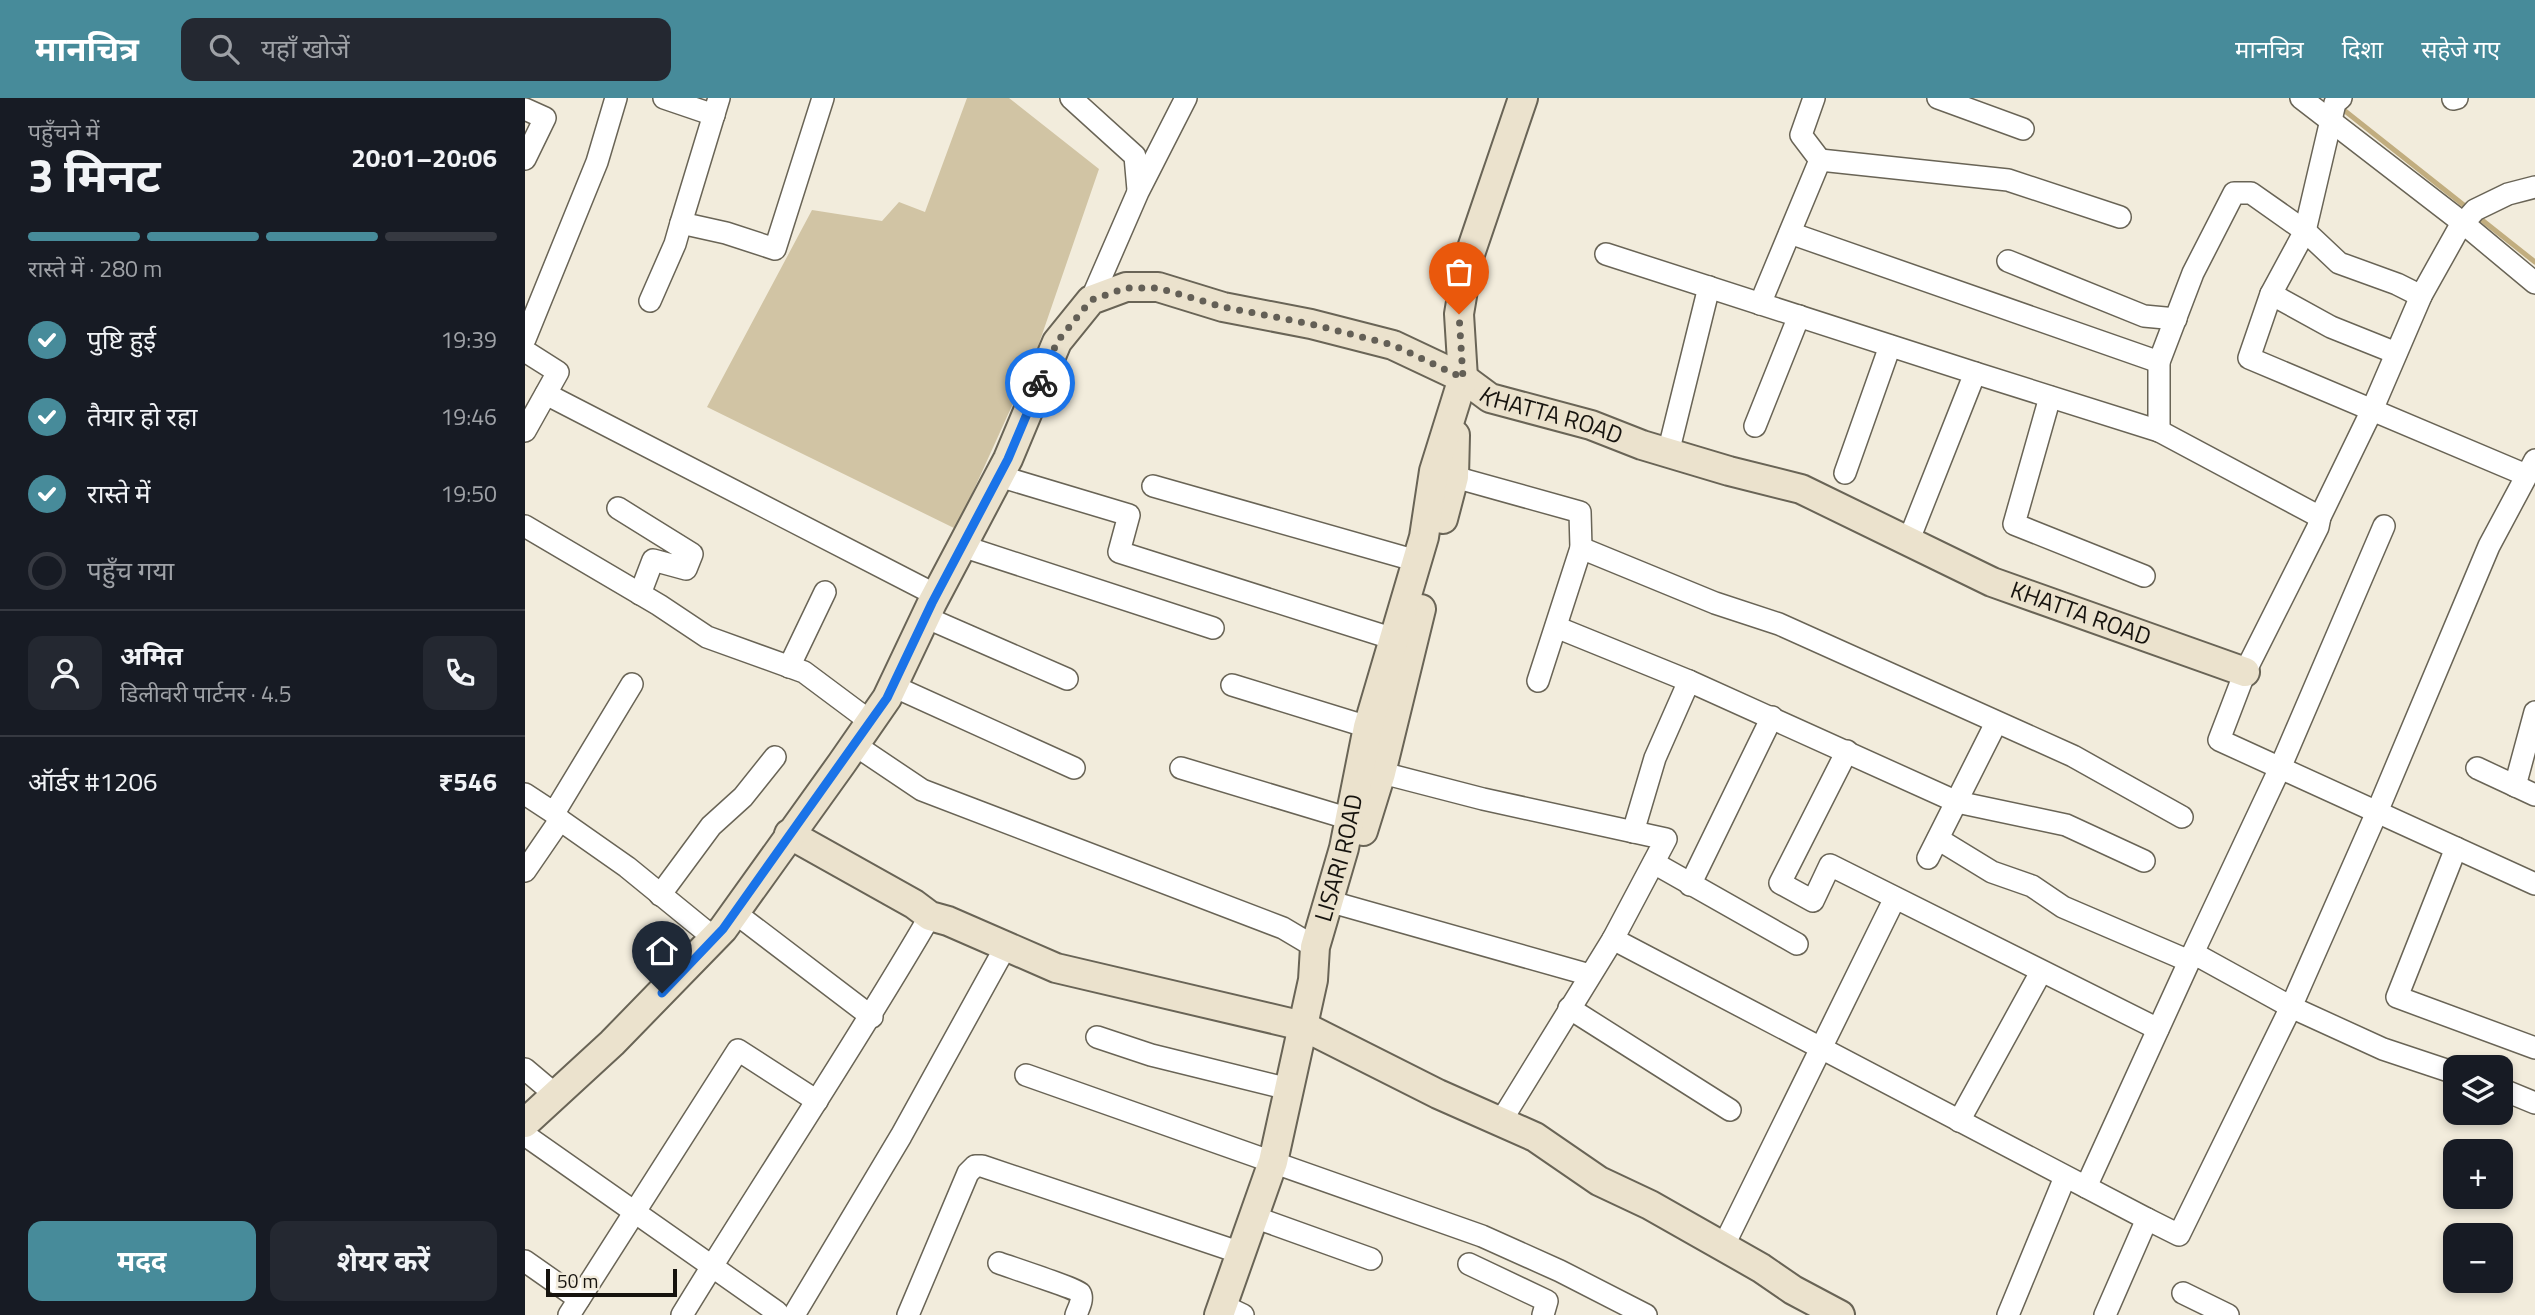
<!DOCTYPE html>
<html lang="hi">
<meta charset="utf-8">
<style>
:root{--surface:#171b24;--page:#242831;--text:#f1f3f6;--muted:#9ea1a6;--line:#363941;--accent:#478b9a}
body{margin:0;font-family:"Titillium Web","Noto Sans Devanagari",sans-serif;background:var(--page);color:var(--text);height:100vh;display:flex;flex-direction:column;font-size:26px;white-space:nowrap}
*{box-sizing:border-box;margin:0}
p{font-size:23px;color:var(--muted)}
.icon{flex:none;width:38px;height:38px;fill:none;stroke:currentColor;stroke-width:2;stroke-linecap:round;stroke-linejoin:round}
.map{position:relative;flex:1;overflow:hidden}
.panel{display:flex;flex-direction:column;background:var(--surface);width:525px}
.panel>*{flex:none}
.buttons{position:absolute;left:1918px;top:957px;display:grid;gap:14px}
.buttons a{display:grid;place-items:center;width:70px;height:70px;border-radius:14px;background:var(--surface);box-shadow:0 4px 10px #0003;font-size:35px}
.scale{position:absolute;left:21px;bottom:18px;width:131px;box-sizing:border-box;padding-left:7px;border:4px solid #16130e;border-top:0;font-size:19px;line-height:24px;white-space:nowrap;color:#16130e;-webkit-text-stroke:5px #f2ecdc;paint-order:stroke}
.pin{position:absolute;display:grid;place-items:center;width:60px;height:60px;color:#fff;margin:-72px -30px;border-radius:50% 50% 50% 0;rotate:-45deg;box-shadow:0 0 7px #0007}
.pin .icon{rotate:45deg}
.courier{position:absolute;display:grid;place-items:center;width:70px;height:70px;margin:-35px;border:5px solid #1a73e8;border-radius:50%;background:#fff;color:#222;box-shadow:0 2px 9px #0007}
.head em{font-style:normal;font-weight:700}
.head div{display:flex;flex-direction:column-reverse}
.head{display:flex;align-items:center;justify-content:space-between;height:119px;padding:0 28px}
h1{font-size:46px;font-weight:700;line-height:52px}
.bar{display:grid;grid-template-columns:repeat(4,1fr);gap:10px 7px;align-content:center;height:84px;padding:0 28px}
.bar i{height:9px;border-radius:5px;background:var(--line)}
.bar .on{background:var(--accent)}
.bar p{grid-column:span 4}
.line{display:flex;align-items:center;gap:18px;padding:0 28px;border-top:2px solid var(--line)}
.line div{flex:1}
.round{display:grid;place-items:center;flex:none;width:74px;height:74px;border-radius:14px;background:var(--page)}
ol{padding:0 28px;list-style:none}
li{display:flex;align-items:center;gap:21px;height:77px}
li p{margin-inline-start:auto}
li .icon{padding:7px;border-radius:50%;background:var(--accent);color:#fff;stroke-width:4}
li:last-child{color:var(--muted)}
li i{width:38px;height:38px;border:4px solid var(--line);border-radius:50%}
.cta{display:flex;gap:14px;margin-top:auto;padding:14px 28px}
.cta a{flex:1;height:80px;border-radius:14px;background:var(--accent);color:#fff;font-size:28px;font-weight:700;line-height:80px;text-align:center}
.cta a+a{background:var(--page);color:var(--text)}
header{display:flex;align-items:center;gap:42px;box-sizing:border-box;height:98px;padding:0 35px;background:var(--accent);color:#fff}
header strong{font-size:33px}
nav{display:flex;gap:38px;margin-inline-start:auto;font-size:24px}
.search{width:490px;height:63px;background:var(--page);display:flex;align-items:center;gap:18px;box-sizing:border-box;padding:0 24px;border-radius:14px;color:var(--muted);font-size:26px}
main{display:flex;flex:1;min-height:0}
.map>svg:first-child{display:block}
</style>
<header>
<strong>मानचित्र</strong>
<div class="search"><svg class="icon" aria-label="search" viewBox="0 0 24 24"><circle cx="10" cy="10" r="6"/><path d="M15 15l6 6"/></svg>यहाँ खोजें</div>
<nav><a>मानचित्र</a><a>दिशा</a><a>सहेजे गए</a></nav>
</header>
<main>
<section class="panel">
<div class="head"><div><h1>3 मिनट</h1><p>पहुँचने में</p></div><em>20:01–20:06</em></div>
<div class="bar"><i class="on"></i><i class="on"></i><i class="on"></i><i></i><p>रास्ते में · 280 m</p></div>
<ol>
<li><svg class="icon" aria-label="check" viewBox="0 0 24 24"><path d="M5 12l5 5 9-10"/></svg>पुष्टि हुई<p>19:39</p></li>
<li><svg class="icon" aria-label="check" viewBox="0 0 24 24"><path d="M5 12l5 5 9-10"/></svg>तैयार हो रहा<p>19:46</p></li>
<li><svg class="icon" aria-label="check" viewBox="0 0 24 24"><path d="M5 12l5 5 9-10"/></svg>रास्ते में<p>19:50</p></li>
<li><i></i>पहुँच गया</li>
</ol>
<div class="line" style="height:126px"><a class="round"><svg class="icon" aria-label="person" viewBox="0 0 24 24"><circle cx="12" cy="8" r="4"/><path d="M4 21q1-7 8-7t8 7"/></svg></a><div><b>अमित</b><p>डिलीवरी पार्टनर · 4.5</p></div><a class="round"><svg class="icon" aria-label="phone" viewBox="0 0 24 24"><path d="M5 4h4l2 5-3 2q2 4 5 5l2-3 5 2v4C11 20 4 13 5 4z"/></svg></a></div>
<div class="line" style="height:91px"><div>ऑर्डर #1206</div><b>₹546</b></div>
<div class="cta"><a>मदद</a><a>शेयर करें</a></div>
</section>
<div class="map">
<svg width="2010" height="1217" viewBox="0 0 2010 1217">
<rect width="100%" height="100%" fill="#f2ecdc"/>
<polygon fill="#d1c4a4" points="442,0 484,0 574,71 510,257 431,431 182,309 287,112 357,123 374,104 400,114"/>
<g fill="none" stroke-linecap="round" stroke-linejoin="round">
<g stroke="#c1ad7f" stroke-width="5">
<polyline points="1815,9 1945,112"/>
<polyline points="1952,118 2010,164"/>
</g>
<g stroke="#696456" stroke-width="24">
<g id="street">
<polyline points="139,0 189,17"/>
<polyline points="194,0 156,125 201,135 250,151 298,0"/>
<polyline points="546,0 610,58 613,92"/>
<polyline points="1413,0 1498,31"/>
<polyline points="1776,0 1938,125 2010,185"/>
<polyline points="1816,0 1810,5 1780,133 1746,196 1724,260 2001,377"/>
<polyline points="1928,1 1932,0"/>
<polyline points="0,11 20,20 0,61"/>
<polyline points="1295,62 1483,82 1595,119"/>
<polyline points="2010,89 1983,96 1950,112 1934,130 1896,198 1847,312 1795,419 1793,429 1720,574 1694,642 2010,786"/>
<polyline points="1265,135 1634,264"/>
<polyline points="1081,156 1450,275 1383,444"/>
<polyline points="1483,163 1619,218 1651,221"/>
<polyline points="1746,196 1806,229 1871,255"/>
<polyline points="566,202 613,94 661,0"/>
<polyline points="125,203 150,146 156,125"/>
<polyline points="1235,206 1295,62 1276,37 1289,0"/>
<polyline points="0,241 72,64 91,0"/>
<polyline points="0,253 33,274 0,333"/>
<polyline points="1450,275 1634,333 1795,419"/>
<polyline points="21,296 411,497"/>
<polyline points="1525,299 1489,426 1619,478"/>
<polyline points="1230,328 1274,218"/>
<polyline points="1634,333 1634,264 1668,175 1709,95 1726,95 1780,133 1814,165 1872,186 1896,198"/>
<polyline points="1143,355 1184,189"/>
<polyline points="915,375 1055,414 1056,450"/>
<polyline points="1320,375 1365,248"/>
<polyline points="474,378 604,417 594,454 869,541"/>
<polyline points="628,388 892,463"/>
<polyline points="93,410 167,456 161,471 128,462 115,496"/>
<polyline points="0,428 134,507 182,539 279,574 346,624"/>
<polyline points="437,448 688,530"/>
<polyline points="400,519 542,581"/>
<polyline points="1031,529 1164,583"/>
<polyline points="264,569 300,494"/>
<polyline points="1013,583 1056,450 1190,505 1254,526 1548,658 1657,719"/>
<polyline points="707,587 843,629"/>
<polyline points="368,588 549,670"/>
<polyline points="330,647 397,692 758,830 790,849"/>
<polyline points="1322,653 1255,785 1288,803 1305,767 1633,931"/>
<polyline points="656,670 825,721"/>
<polyline points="1952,670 2010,697"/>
<polyline points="842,671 958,701 1141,741 1088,841 1622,1121 1580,1217"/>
<polyline points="1990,688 2010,614"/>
<polyline points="0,696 29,715 107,586"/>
<polyline points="35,722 102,769 189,840"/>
<polyline points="1108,734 1130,660 1164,583 1432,704 1541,727 1619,763"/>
<polyline points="1413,741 1467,774 1507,788 1538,809 1664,863"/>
<polyline points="1931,750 1872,899 2010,950"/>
<polyline points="1403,760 1471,625"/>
<polyline points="1129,765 1272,846"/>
<polyline points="0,773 35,722 29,715"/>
<polyline points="1165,787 1247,619"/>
<polyline points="135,797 186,728 218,699 250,659"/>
<polyline points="803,803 1065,877"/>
<polyline points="209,814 347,919"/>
<polyline points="1668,855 1755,670 1859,428"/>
<polyline points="1044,910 1205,1012"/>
<polyline points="572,939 626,957 764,991"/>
<polyline points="0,971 32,998"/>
<polyline points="1930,975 1858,951 1766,909 1852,714 1964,448 2010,362"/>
<polyline points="501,977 957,1138 1035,1173 1121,1217"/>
<polyline points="1976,991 2010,1005"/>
<polyline points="976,1023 1088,841"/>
<polyline points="1434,1023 1516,874"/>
<polyline points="0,1037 252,1214 251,1217"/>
<polyline points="1561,1089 1668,855 1766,909 1654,1137 1622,1121"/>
<polyline points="729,1119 846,1161"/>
<polyline points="1198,1149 1370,800"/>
<polyline points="0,1163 54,1201"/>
<path d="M474,1165C485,1169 552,1191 555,1195C559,1201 553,1211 551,1217"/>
<polyline points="944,1166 1022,1203 1018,1217"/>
<polyline points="1658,1195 1703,1217"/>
<polyline points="697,1207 718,1217"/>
<polyline points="44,1217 213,952 292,1003"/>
<path d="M157,1217C238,1084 326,954 405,818"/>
<polyline points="269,1217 376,1038 481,848"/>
<polyline points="383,1217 443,1075 450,1068 457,1068 716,1155"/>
<polyline points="1483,1217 1540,1079"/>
</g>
</g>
<g stroke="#696456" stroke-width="32">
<g id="secondary">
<polyline points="918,421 929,379 930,337"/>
<polyline points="838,733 856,675 896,511"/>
<polyline points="264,736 389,806 405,818 423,823 531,870 778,928 913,996 1010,1039 1074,1083 1125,1107 1236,1170 1268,1192 1315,1217"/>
<path id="s1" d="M0,1025L87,945L198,831L317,665L362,600L407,505L483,361L532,244L566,202L601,189H633L698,209L786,226L868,247L938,280L965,300L1066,327L1117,347L1204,373L1276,391L1467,484L1720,574"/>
<path id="s2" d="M694,1217L748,1064L788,882L790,849L819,750L843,629L899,439L909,373L938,280L934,216L943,162L998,0"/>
</g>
</g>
<use href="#street" stroke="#fff" stroke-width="21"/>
<use href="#secondary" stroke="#ebe2cd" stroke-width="28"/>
</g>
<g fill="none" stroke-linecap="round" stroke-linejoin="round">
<polyline stroke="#635f56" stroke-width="7" stroke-dasharray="0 12.6" points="515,285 532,244 566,202 601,190 633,190 698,209 786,226 868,247 938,280 934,216"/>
<polyline stroke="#1a73e8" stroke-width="9" points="137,895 198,831 362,600 407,505 483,361 515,285"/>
</g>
<g text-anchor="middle" stroke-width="5" stroke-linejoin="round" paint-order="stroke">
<g font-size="24" fill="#16130e" stroke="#f2ecdc">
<text dy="8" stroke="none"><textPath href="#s1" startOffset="1496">KHATTA ROAD</textPath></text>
<text dy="8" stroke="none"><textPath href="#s1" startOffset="2063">KHATTA ROAD</textPath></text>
<text dy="8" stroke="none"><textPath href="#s2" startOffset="474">LISARI ROAD</textPath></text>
</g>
</g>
</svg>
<div class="buttons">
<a><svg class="icon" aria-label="layers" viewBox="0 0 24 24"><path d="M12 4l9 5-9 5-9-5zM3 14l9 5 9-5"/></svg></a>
<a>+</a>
<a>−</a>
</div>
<div class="scale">50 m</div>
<div class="pin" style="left:934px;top:216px;background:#ea580c"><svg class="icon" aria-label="bag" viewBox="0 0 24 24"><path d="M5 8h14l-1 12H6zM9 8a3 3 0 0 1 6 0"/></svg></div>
<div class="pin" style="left:137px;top:895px;background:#1f2937"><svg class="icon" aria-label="home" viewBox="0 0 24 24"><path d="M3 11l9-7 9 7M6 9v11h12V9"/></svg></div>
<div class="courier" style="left:515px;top:285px"><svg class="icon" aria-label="bike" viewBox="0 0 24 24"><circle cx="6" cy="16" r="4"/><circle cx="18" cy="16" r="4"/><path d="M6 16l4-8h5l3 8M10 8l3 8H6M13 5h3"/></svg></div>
</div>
</main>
